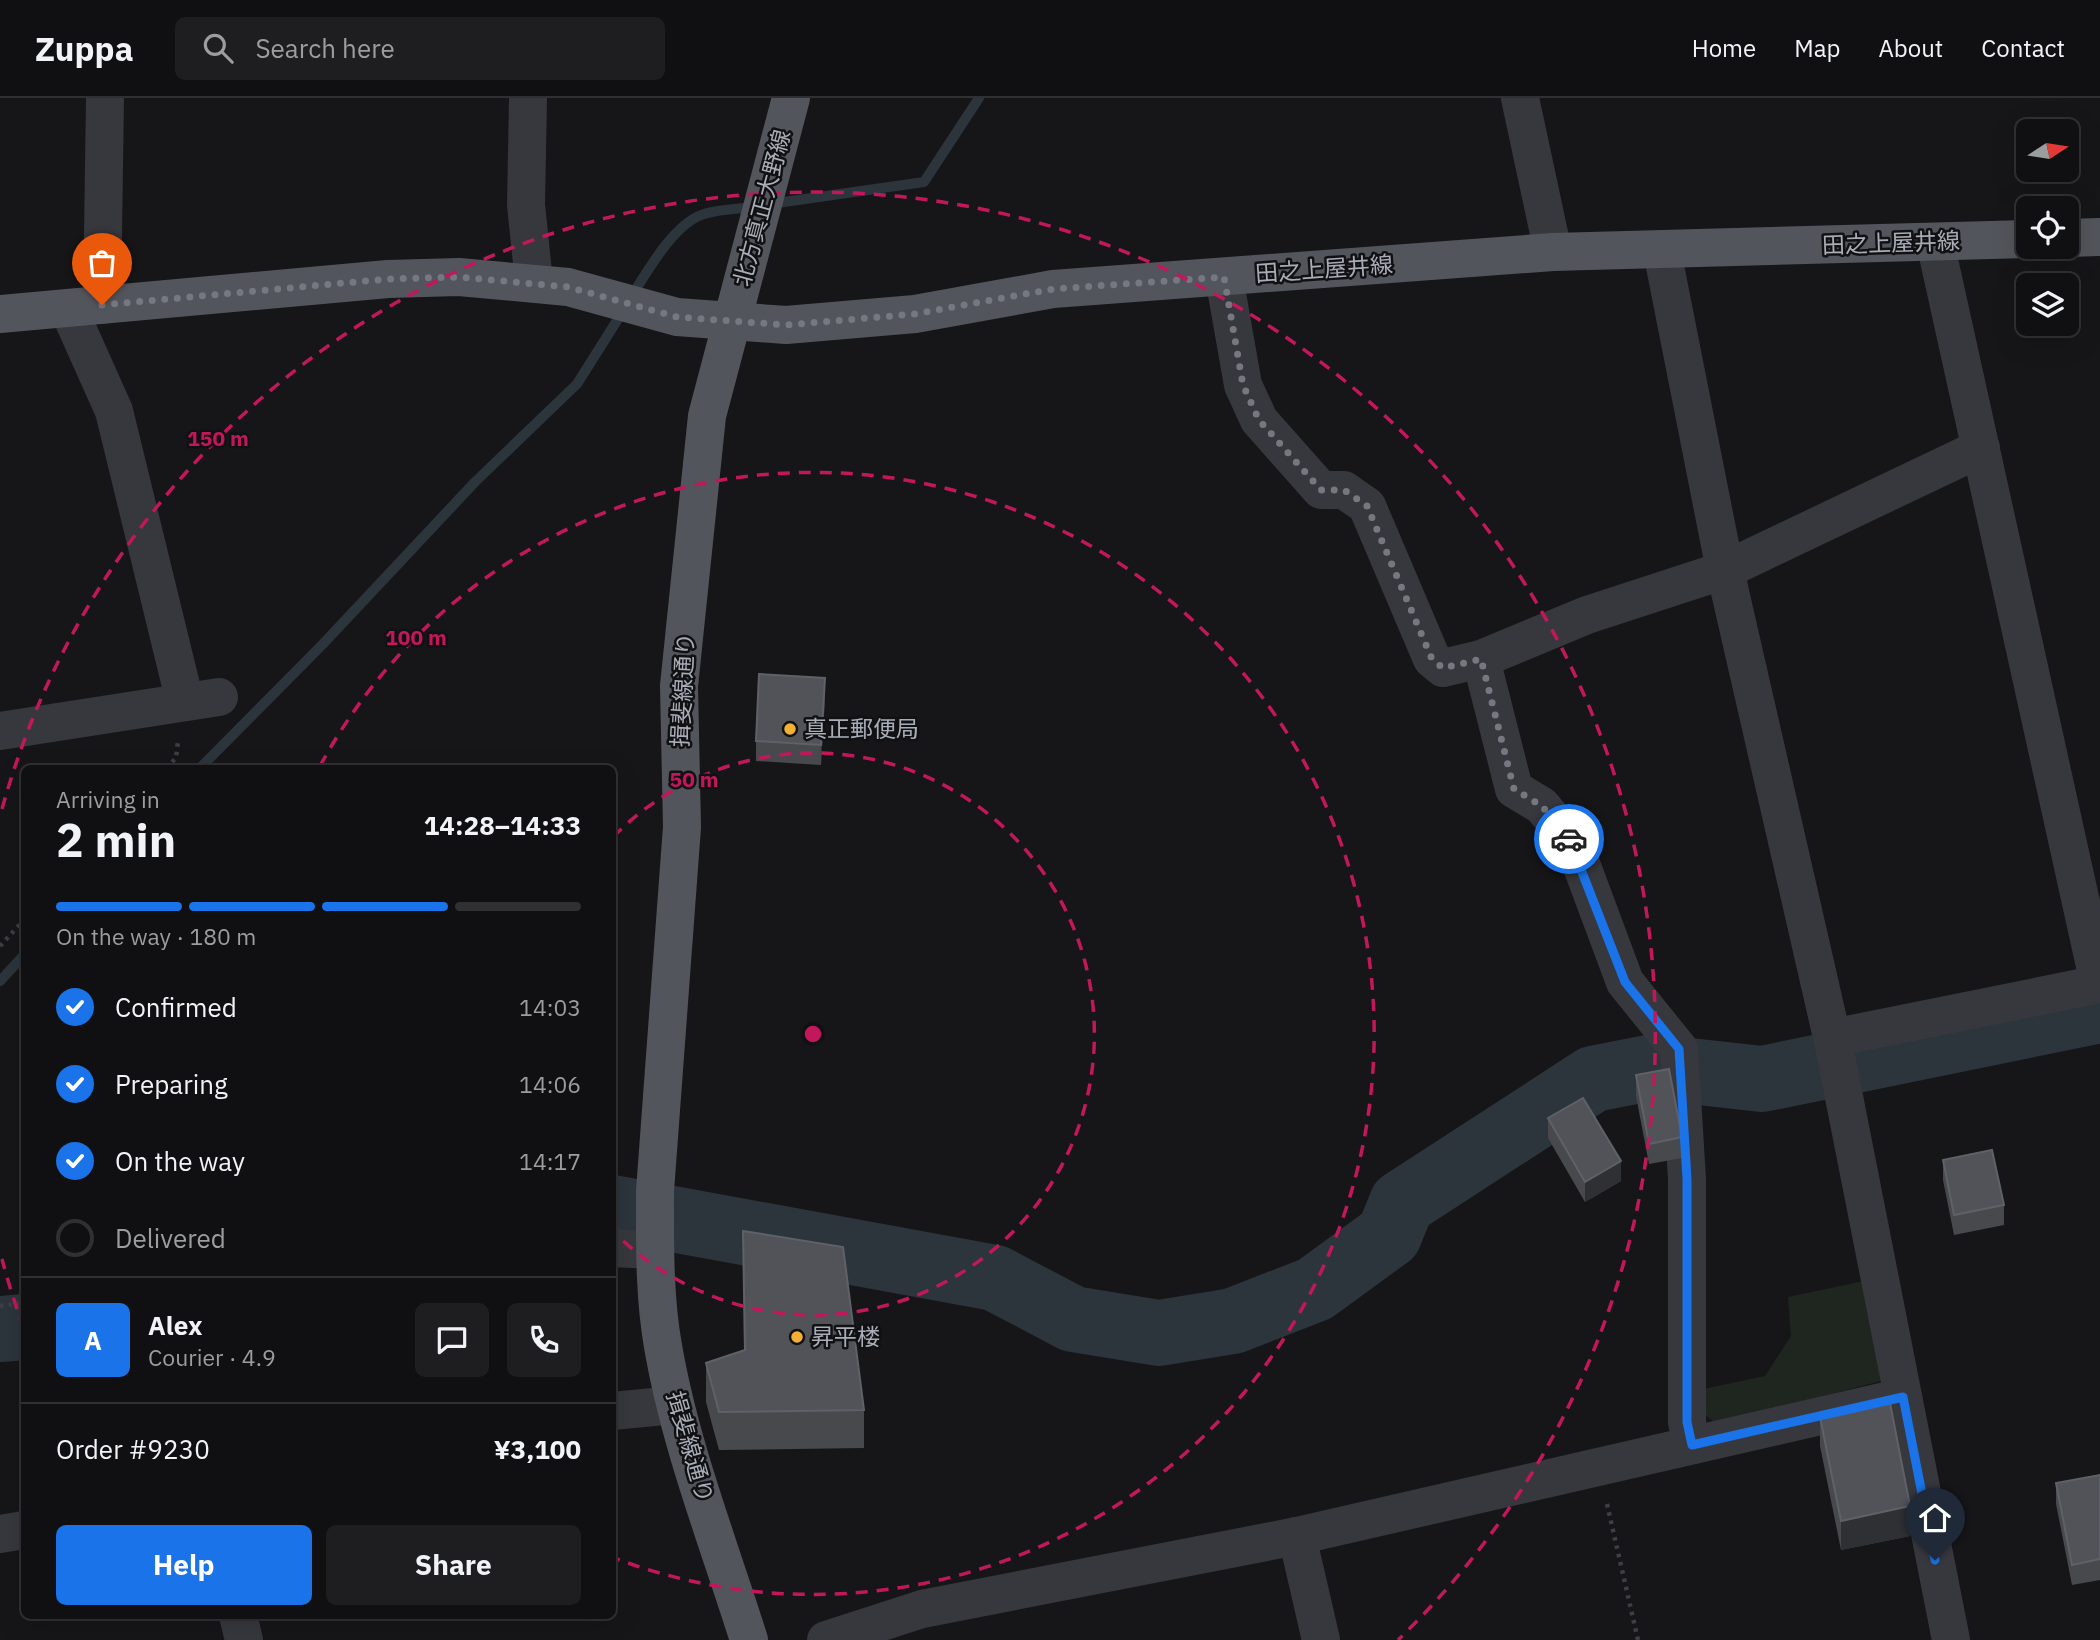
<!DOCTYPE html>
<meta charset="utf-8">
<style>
:root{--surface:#101012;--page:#1e1e20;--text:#f1f3f6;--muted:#9c9d9f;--line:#303032;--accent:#1a73e8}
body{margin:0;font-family:"IBM Plex Sans","Noto Sans JP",sans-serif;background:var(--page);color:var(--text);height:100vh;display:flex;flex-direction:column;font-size:26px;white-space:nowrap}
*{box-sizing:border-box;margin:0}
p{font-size:23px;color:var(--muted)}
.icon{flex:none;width:38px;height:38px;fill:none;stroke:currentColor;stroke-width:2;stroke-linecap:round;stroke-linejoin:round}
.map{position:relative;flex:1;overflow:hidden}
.sheet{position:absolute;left:21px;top:667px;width:595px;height:854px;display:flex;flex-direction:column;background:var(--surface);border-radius:10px;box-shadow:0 7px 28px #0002,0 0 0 2px var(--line)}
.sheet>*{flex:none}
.needle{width:46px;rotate:78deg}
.fabs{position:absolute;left:2016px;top:21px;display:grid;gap:14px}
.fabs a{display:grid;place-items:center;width:63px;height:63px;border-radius:10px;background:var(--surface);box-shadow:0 7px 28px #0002,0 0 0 2px var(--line);font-size:35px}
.pin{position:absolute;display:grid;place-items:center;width:60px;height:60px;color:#fff;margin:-72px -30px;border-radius:50% 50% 50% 0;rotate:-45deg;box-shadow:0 0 7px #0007}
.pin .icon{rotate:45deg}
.courier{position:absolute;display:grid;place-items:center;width:70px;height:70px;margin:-35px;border:5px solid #1a73e8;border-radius:50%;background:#fff;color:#222;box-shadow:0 2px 9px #0007}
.head em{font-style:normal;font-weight:800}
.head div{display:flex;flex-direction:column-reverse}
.head{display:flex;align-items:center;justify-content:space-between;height:119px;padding:0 35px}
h1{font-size:46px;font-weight:800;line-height:52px}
.bar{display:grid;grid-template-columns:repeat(4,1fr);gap:10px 7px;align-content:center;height:84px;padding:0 35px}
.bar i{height:9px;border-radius:5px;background:var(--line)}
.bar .current{background:var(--accent)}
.bar p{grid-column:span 4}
.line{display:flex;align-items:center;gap:18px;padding:0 35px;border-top:2px solid var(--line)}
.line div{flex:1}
.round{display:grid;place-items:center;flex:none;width:74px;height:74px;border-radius:10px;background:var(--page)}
ol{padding:0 35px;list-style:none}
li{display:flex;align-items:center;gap:21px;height:77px}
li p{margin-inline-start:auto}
li .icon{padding:7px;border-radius:50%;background:var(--accent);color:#fff;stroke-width:4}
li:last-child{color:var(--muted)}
li i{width:38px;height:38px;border:4px solid var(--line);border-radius:50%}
.cta{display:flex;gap:14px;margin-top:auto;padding:14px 35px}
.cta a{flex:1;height:80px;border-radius:10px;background:var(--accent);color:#fff;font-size:28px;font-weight:800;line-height:80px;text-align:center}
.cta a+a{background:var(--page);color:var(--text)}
header{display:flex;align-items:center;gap:42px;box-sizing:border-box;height:98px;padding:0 35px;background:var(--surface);border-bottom:2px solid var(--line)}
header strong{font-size:33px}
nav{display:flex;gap:38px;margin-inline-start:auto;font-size:24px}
.search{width:490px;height:63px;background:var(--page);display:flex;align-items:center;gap:18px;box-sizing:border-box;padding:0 24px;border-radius:10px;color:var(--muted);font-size:26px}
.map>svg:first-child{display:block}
</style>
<header>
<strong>Zuppa</strong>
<div class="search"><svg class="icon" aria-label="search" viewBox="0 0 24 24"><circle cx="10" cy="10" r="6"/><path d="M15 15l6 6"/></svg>Search here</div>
<nav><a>Home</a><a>Map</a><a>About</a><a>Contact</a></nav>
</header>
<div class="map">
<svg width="2100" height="1542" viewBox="0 0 2100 1542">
<rect width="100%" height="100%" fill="#161618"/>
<polygon fill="#1e261f" points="1864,1183 1881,1283 1717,1326 1697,1311 1699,1292 1765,1278 1791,1238 1788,1199"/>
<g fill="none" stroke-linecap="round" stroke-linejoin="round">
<g stroke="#2c353c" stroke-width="10">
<polyline points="770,106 924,84 979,0"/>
<path d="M631,199C647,174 674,125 704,116C719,111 738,111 754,109"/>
<polyline points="200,670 322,547 475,384 577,286 623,213"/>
<polyline points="0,883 24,857"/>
</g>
<g stroke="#2c353c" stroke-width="66">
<polyline points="612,1110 995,1180 1073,1221 1159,1235 1233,1223 1315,1191 1389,1137 1402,1105 1593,981 1654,969 1762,981 2100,912"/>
<polyline points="0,1231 24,1229"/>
</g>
<g stroke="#3d3f44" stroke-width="4.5" stroke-dasharray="3.5 5" stroke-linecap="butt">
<polyline points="166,670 176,660 178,643"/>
<polyline points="0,848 24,822"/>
<polyline points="0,1208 24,1205"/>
<polyline points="1607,1406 1638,1542"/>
</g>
<g stroke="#37383d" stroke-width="38">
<polyline points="528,0 526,107 534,184"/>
<polyline points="1520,0 1553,154"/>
<polyline points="1935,144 2099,886"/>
<polyline points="1662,153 1725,472 1834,948 1951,1542"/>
<polyline points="1224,179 1243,287 1259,322 1321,392 1344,392 1367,408 1432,561 1443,570 1481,561 1587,517 1725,472 1981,350"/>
<polyline points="102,207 105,0"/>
<polyline points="68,210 114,313 185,604"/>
<polyline points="1481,561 1514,691 1542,708 1574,747 1625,884 1679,951 1687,1081 1687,1324 1692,1347"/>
<polyline points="0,633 219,599"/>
<polyline points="1832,940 2100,886"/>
<polyline points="612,1150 655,1152"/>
<polyline points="612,1313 675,1307"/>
<polyline points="0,1436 24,1432"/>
<polyline points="1297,1438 1321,1542"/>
<polyline points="238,1517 244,1542"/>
<polyline points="826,1542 922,1511 1297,1438 1903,1299"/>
</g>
<g stroke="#53555c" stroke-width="38">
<polyline points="2067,140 2100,139"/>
<polyline points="0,216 388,181 459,179 568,189 677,219 786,227 915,216 1053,191 1553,154 2028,141"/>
<path d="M749,1542C719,1446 680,1348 663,1248C654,1198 655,1144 655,1093L682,729L679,588L707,318L791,0"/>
</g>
</g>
<g fill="#47494d">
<polygon points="825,600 821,667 756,663 756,643"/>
<polygon points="1636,977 1682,1039 1682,1060 1649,1066 1636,998"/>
<polygon points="1548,1020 1621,1083 1585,1104 1548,1040"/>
<polygon points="1943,1062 2004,1107 2004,1127 1954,1137 1943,1082"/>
<polygon points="743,1133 864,1312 864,1350 719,1352 706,1304 706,1265 744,1253"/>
<polygon points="1820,1319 1910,1438 1841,1452 1820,1348"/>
<polygon points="2100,1377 2100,1482 2072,1487 2056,1406 2056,1385"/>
</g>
<g fill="#2f3033">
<polygon points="825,580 825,600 821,667 821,647"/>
<polygon points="1621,1063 1621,1083 1585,1104 1585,1084"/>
<polygon points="1910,1408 1910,1438 1841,1452 1841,1423"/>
</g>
<g fill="#525359" stroke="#5f6168" stroke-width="2">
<polygon points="759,576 825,580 821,647 756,643"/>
<polygon points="1669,971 1682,1039 1649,1046 1636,977"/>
<polygon points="1583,1000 1621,1063 1585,1084 1548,1020"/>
<polygon points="1992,1052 2004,1107 1954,1117 1943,1062"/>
<polygon points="743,1133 843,1149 864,1312 719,1314 706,1265 745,1252"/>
<polygon points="1890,1305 1910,1408 1841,1423 1820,1319"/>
<polygon points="2100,1377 2100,1461 2072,1467 2056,1385"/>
</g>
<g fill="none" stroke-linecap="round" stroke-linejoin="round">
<polyline stroke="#757880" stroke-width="7" stroke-dasharray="0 12.6" points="102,207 388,181 459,179 568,189 677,219 786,227 915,216 1053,191 1224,179 1243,287 1259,322 1321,392 1344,392 1367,408 1432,561 1443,570 1481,561 1514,691 1542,708 1569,741"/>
<polyline stroke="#1a73e8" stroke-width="9" points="1569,741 1625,884 1679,951 1687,1081 1687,1324 1692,1347 1903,1299 1935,1462"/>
</g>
<g fill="none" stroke="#c2185b" stroke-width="3.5" stroke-dasharray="12 9">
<path d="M613 739A281 281 0 1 1 613 1133"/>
<path d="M320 668A561 561 0 1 1 617 1461"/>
<path d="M24 1231A842 842 0 0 1 2 1161M2 711A842 842 0 1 1 1398 1542"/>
</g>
<g fill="#f2b134" stroke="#111113" stroke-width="2.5">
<circle cx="790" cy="631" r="7"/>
<circle cx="797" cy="1239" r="7"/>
</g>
<g text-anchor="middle" stroke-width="5" stroke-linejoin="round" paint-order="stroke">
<g font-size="23" fill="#a8adb8" stroke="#111113">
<text transform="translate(762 110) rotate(-75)" y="8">北方真正大野線</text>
<text transform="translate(1891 145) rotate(-2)" y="8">田之上屋井線</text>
<text transform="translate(1324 171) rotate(-4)" y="8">田之上屋井線</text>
<text transform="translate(683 592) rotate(-87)" y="8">揖斐線通り</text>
<text transform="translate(690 1349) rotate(74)" y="8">揖斐線通り</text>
</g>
<g font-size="23" fill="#a8adb8" stroke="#111113" text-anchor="start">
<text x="804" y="639">真正郵便局</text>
<text x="811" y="1247">昇平楼</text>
</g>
</g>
<circle cx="813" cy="936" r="10" fill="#c2185b" stroke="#111113" stroke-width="3.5"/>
<g font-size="21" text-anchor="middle" font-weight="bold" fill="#c2185b" stroke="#111113" stroke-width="5" stroke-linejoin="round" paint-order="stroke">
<text x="218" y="348">150 m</text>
<text x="416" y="547">100 m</text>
<text x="694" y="689">50 m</text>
</g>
</svg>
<div class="fabs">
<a><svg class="needle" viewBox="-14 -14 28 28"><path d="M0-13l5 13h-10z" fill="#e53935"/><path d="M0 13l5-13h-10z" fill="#9c9d9f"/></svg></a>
<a><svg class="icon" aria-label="locate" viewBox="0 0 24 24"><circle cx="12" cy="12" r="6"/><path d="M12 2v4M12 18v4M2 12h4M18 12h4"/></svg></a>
<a><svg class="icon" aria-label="layers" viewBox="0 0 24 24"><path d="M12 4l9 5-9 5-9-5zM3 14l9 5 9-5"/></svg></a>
</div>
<div class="pin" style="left:102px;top:207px;background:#ea580c"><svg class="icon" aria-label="bag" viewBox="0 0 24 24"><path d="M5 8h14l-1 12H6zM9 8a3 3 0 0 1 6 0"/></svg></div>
<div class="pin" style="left:1935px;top:1462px;background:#1f2937"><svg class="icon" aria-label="home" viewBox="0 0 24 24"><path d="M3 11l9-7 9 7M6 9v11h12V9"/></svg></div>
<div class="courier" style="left:1569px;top:741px"><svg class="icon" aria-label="car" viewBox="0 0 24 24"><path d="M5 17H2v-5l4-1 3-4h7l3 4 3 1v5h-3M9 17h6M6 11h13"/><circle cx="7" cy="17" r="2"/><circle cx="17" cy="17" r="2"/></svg></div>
<section class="sheet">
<div class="head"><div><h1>2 min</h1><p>Arriving in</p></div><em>14:28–14:33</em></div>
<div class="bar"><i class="current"></i><i class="current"></i><i class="current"></i><i></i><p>On the way · 180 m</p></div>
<ol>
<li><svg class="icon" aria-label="check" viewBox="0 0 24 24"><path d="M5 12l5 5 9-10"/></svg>Confirmed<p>14:03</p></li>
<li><svg class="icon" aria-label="check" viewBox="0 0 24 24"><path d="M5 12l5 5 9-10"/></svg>Preparing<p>14:06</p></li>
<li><svg class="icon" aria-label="check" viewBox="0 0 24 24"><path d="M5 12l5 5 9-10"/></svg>On the way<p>14:17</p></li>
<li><i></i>Delivered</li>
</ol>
<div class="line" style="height:126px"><b class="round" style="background:var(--accent);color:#fff">A</b><div><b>Alex</b><p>Courier · 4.9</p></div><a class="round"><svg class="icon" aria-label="chat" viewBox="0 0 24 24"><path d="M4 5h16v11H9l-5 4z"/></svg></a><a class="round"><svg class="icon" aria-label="phone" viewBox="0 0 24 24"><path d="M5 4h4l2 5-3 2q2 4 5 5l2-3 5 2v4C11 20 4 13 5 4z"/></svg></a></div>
<div class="line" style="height:91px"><div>Order #9230</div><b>¥3,100</b></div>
<div class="cta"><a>Help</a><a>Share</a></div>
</section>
</div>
